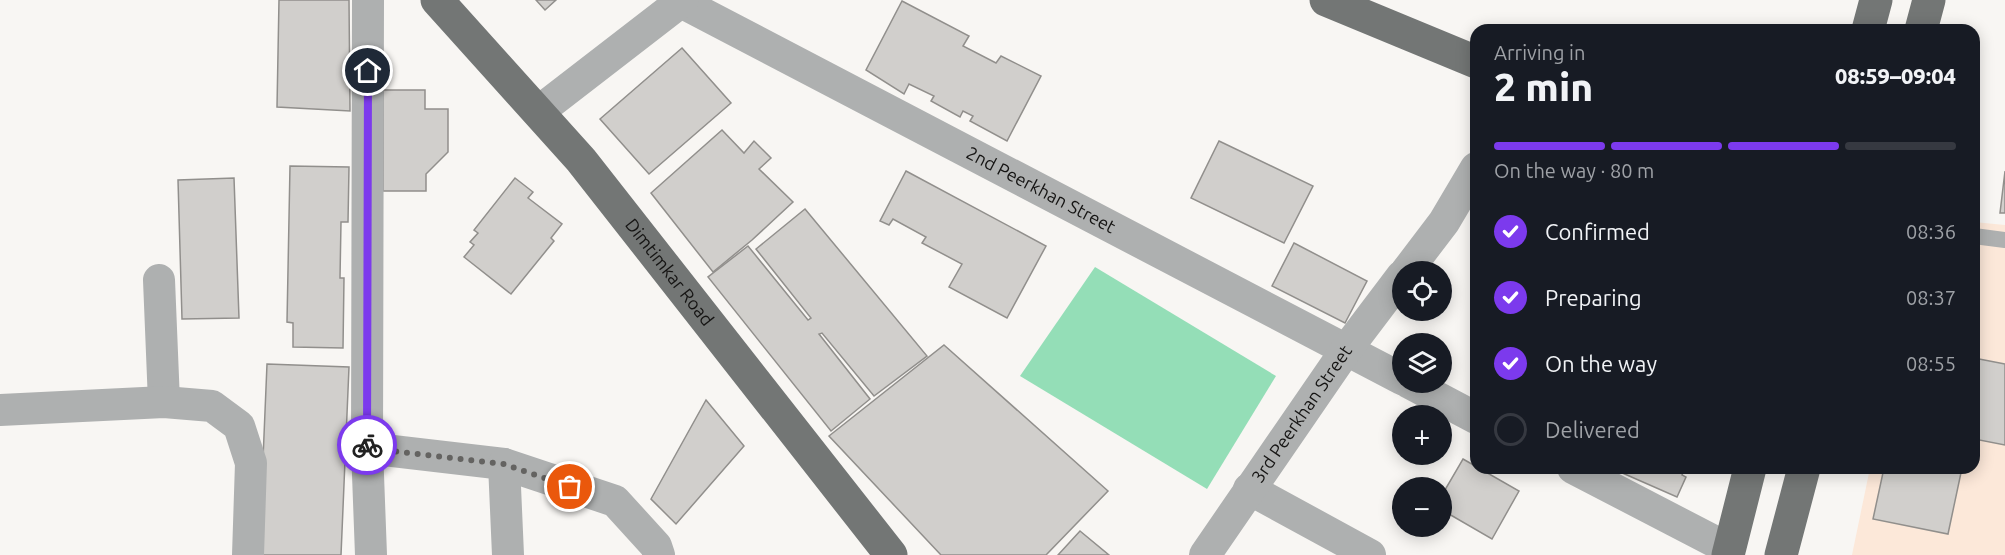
<!DOCTYPE html>
<meta charset="utf-8">
<style>
:root{--surface:#171b24;--page:#20242c;--text:#f1f3f6;--muted:#9ea1a6;--line:#363941;--accent:#7c3aed}
body{margin:0;font-family:Ubuntu,sans-serif;background:var(--page);color:var(--text);height:100vh;display:flex;flex-direction:column;font-size:22px;white-space:nowrap}
*{box-sizing:border-box;margin:0}
p{font-size:20px;color:var(--muted)}
.icon{flex:none;width:33px;height:33px;fill:none;stroke:currentColor;stroke-width:2;stroke-linecap:round;stroke-linejoin:round}
.map{position:relative;flex:1;overflow:hidden}
.sheet{position:absolute;left:1470px;top:24px;width:510px;height:450px;display:flex;flex-direction:column;background:var(--surface);border-radius:18px;box-shadow:0 3px 15px #0003}
.sheet>*{flex:none}
.fabs{position:absolute;left:1392px;top:261px;display:grid;gap:12px}
.fabs a{display:grid;place-items:center;width:60px;height:60px;border-radius:50%;background:var(--surface);box-shadow:0 3px 15px #0003;font-size:30px}
.pin{position:absolute;display:grid;place-items:center;width:51px;height:51px;color:#fff;margin:-26px;border:3px solid #fff;border-radius:50%;box-shadow:0 2px 6px #0007}
.courier{position:absolute;display:grid;place-items:center;width:60px;height:60px;margin:-30px;border:4px solid #7c3aed;border-radius:50%;background:#fff;color:#222;box-shadow:0 2px 8px #0007}
.overview em{font-style:normal;font-weight:800}
.overview div{display:flex;flex-direction:column-reverse}
.overview{display:flex;align-items:center;justify-content:space-between;height:102px;padding:0 24px}
h1{font-size:39px;font-weight:800;line-height:45px}
.bar{display:grid;grid-template-columns:repeat(4,1fr);gap:9px 6px;align-content:center;height:72px;padding:0 24px}
.bar i{height:8px;border-radius:4px;background:var(--line)}
.bar .active{background:var(--accent)}
.bar p{grid-column:span 4}
ol{padding:0 24px;list-style:none}
li{display:flex;align-items:center;gap:18px;height:66px}
li p{margin-inline-start:auto}
li .icon{padding:6px;border-radius:50%;background:var(--accent);color:#fff;stroke-width:4}
li:last-child{color:var(--muted)}
li i{width:33px;height:33px;border:3px solid var(--line);border-radius:50%}
.map>svg:first-child{display:block}
</style>
<div class="map">
<svg width="2005" height="555" viewBox="0 0 2005 555">
<rect width="100%" height="100%" fill="#f8f6f3"/>
<polygon fill="#fce8d9" points="1974,222 2005,225 2005,555 1852,555 1870,468 1974,468"/>
<polygon fill="#94deb7" points="1095,267 1276,376 1207,489 1020,376"/>
<g fill="#d1cfcc" stroke="#918f8c" stroke-width="1.5">
<polygon points="279,0 349,0 350,111 277,107"/>
<polygon points="536,0 556,0 545,10"/>
<polygon points="902,1 969,36 963,46 996,63 1001,56 1041,76 1007,141 970,121 973,116 963,111 960,117 931,101 934,96 909,84 904,94 866,70"/>
<polygon points="682,48 731,103 649,174 600,119"/>
<polygon points="383,90 425,90 425,109 448,109 448,152 426,174 426,191 383,191"/>
<polygon points="722,130 744,153 754,141 771,158 759,169 793,202 752,240 713,272 651,193"/>
<polygon points="1219,141 1313,186 1284,243 1191,198"/>
<polygon points="290,166 349,167 348,222 341,222 340,278 344,278 343,348 293,347 293,323 287,322"/>
<polygon points="906,171 1046,246 1007,318 949,287 962,264 922,243 926,237 893,219 889,225 880,221"/>
<polygon points="2005,171 2005,213 2000,213"/>
<polygon points="234,178 239,318 182,319 178,180"/>
<polygon points="515,178 533,192 528,198 562,224 551,238 554,241 511,294 464,257 474,245 470,242 478,233 474,230"/>
<polygon points="805,209 927,356 874,396 822,333 819,334 870,399 831,431 708,277 748,246 808,320 811,318 756,249"/>
<polygon points="1294,243 1367,281 1345,323 1272,286"/>
<polygon points="944,345 1108,491 1046,555 941,555 829,436"/>
<polygon points="1974,358 2005,364 2005,445 1974,439"/>
<polygon points="267,364 349,367 341,555 259,555"/>
<polygon points="706,400 744,446 676,524 651,499"/>
<polygon points="1463,459 1519,491 1492,539 1442,510 1442,495"/>
<polygon points="1611,468 1685,468 1682,475 1686,477 1677,497"/>
<polygon points="1884,468 1962,468 1948,534 1873,519"/>
<polygon points="1080,531 1109,555 1058,555"/>
</g>
<g fill="none" stroke-linecap="round" stroke-linejoin="round">
<polyline stroke="#aeb0b0" stroke-width="16" points="1974,236 2005,240"/>
<g stroke="#aeb0b0" stroke-width="32">
<polyline points="368,0 367,448 371,555"/>
<path id="s1" d="M681,2L1402,379"/>
<polyline points="538,112 683,0"/>
<polyline points="1406,272 1444,222 1476,168"/>
<polyline points="159,280 164,402"/>
<polyline points="1408,382 1476,418"/>
<polyline points="0,410 164,402 212,406 239,426 251,463 248,555"/>
<polyline points="367,448 504,464 615,501 656,546 659,555"/>
<polyline points="504,464 508,555"/>
<polyline points="1573,468 1729,549"/>
<polyline points="1249,489 1370,555"/>
<path id="s2" d="M1205,555L1346,350L1402,276"/>
</g>
<g stroke="#737675" stroke-width="33">
<path id="s3" d="M437,0L581,160L891,555"/>
<polyline points="1326,0 1476,62"/>
<polyline points="1868,30 1876,0"/>
<polyline points="1921,30 1929,0"/>
<polyline points="1728,555 1750,468"/>
<polyline points="1781,555 1804,468"/>
</g>
</g>
<g fill="none" stroke-linecap="round" stroke-linejoin="round">
<polyline stroke="#646361" stroke-width="6" stroke-dasharray="0 10.8" points="367,445 367,448 504,464 570,487"/>
<polyline stroke="#7c3aed" stroke-width="8" points="367,445 368,71"/>
</g>
<g text-anchor="middle" stroke-width="4.5" stroke-linejoin="round" paint-order="stroke">
<g font-size="18" fill="#151413" stroke="#fff">
<text dy="6" stroke="none"><textPath href="#s1" startOffset="406">2nd Peerkhan Street</textPath></text>
<text dy="6" stroke="none"><textPath href="#s3" startOffset="358">Dimtimkar Road</textPath></text>
<text dy="6" stroke="none"><textPath href="#s2" startOffset="171">3rd Peerkhan Street</textPath></text>
</g>
</g>
</svg>
<div class="fabs">
<a><svg class="icon" aria-label="locate" viewBox="0 0 24 24"><circle cx="12" cy="12" r="6"/><path d="M12 2v4M12 18v4M2 12h4M18 12h4"/></svg></a>
<a><svg class="icon" aria-label="layers" viewBox="0 0 24 24"><path d="M12 4l9 5-9 5-9-5zM3 14l9 5 9-5"/></svg></a>
<a>+</a>
<a>−</a>
</div>
<div class="pin" style="left:570px;top:487px;background:#ea580c"><svg class="icon" aria-label="bag" viewBox="0 0 24 24"><path d="M5 8h14l-1 12H6zM9 8a3 3 0 0 1 6 0"/></svg></div>
<div class="pin" style="left:368px;top:71px;background:#1f2937"><svg class="icon" aria-label="home" viewBox="0 0 24 24"><path d="M3 11l9-7 9 7M6 9v11h12V9"/></svg></div>
<div class="courier" style="left:367px;top:445px"><svg class="icon" aria-label="bike" viewBox="0 0 24 24"><circle cx="6" cy="16" r="4"/><circle cx="18" cy="16" r="4"/><path d="M6 16l4-8h5l3 8M10 8l3 8H6M13 5h3"/></svg></div>
<section class="sheet">
<div class="overview"><div><h1>2 min</h1><p>Arriving in</p></div><em>08:59–09:04</em></div>
<div class="bar"><i class="active"></i><i class="active"></i><i class="active"></i><i></i><p>On the way · 80 m</p></div>
<ol>
<li><svg class="icon" aria-label="check" viewBox="0 0 24 24"><path d="M5 12l5 5 9-10"/></svg>Confirmed<p>08:36</p></li>
<li><svg class="icon" aria-label="check" viewBox="0 0 24 24"><path d="M5 12l5 5 9-10"/></svg>Preparing<p>08:37</p></li>
<li><svg class="icon" aria-label="check" viewBox="0 0 24 24"><path d="M5 12l5 5 9-10"/></svg>On the way<p>08:55</p></li>
<li><i></i>Delivered</li>
</ol>
</section>
</div>
